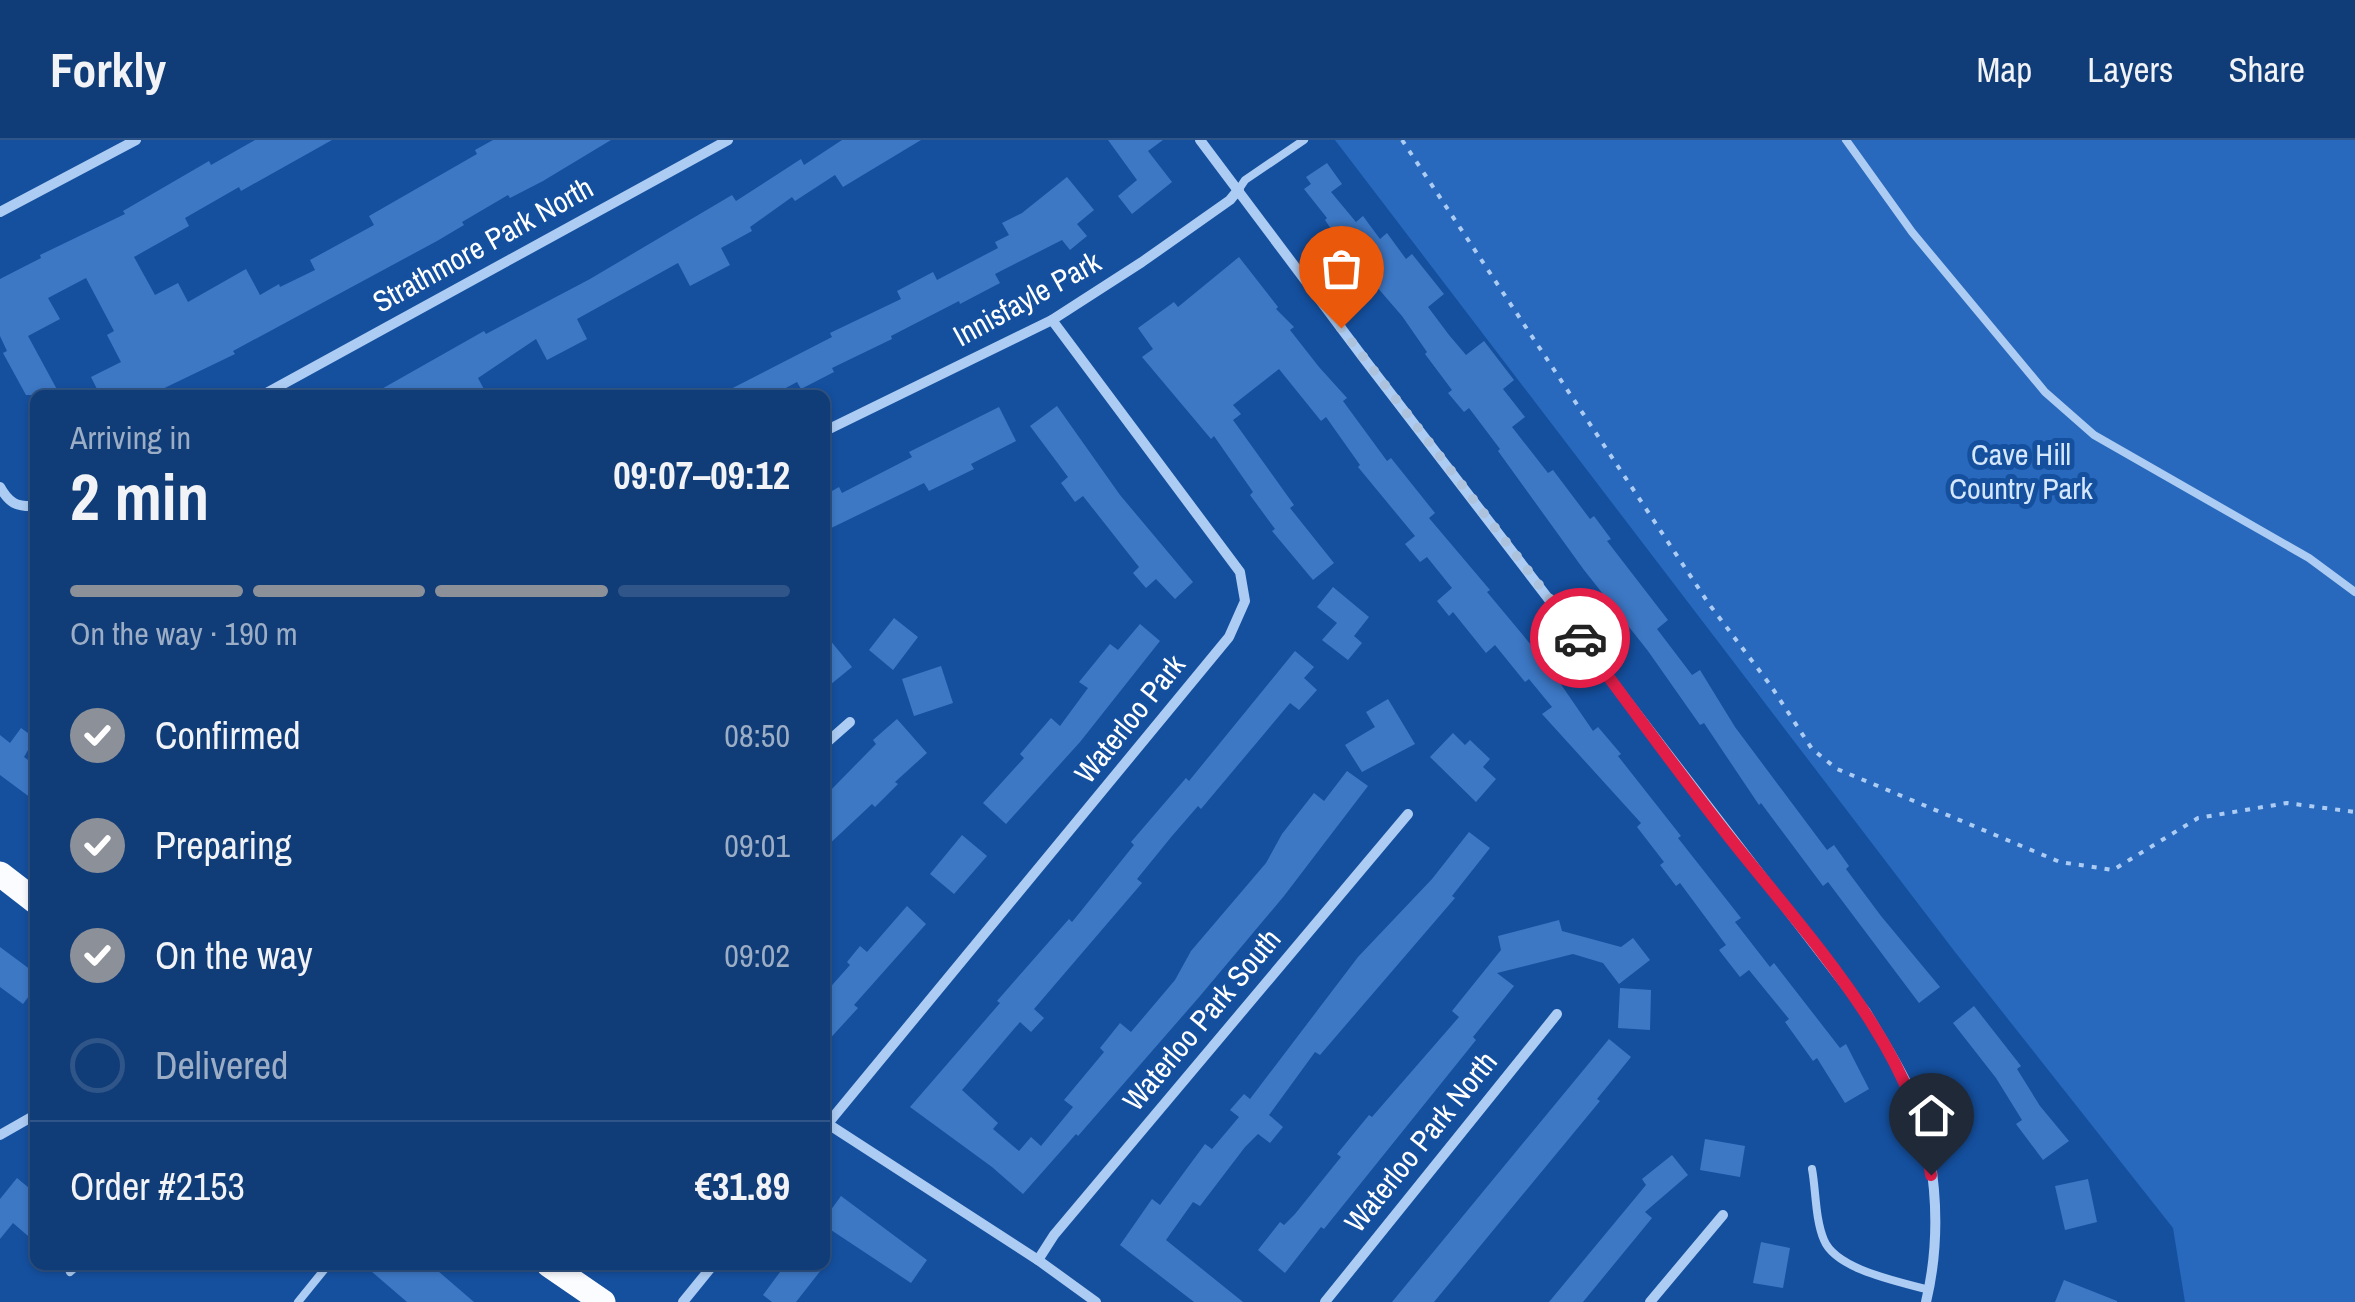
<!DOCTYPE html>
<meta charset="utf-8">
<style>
:root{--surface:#103c77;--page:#19437c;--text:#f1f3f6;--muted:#9cadc6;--line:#305689;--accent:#8c9099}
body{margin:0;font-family:"Archivo Narrow",sans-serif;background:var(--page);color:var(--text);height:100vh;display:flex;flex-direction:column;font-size:38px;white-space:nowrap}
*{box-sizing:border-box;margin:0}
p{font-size:32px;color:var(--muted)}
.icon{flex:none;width:55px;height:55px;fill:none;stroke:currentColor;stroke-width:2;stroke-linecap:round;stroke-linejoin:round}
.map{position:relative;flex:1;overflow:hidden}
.drawer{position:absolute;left:30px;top:250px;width:800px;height:880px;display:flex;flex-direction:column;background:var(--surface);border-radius:15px;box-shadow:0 2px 8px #0004,0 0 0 2px var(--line)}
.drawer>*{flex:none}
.pin{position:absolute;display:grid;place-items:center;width:85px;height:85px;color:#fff;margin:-102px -42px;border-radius:50% 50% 50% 0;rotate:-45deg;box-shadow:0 0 10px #0007}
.pin .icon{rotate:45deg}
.courier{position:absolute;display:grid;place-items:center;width:100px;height:100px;margin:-50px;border:8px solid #e11d48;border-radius:50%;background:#fff;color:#222;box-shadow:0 2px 12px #0007}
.summary em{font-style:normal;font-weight:800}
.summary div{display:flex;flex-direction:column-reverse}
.summary{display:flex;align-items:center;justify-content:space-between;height:170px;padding:0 40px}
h1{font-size:65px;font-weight:800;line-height:75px}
.bar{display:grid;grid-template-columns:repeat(4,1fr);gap:15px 10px;align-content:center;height:120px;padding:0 40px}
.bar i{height:12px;border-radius:8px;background:var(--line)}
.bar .active{background:var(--accent)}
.bar p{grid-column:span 4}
.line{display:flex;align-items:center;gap:25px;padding:0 40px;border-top:2px solid var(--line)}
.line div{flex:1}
ol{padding:0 40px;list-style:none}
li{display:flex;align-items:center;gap:30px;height:110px}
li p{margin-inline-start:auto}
li .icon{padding:10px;border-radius:50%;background:var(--accent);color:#fff;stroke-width:4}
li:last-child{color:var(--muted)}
li i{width:55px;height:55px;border:5px solid var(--line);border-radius:50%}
header{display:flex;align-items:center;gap:60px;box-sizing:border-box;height:140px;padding:0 50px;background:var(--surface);border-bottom:2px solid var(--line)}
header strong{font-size:48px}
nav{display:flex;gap:55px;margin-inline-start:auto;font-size:35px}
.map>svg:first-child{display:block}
</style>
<header>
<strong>Forkly</strong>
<nav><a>Map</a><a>Layers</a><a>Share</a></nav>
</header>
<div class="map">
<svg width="2355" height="1162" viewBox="0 0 2355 1162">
<rect width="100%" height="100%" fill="#15509f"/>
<polygon fill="#2869bd" points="1335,0 2355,0 2355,1162 2185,1162 2173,1088 1955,812"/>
<g fill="#3d78c5">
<polygon points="255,0 332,0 241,51 239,47 185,78 189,86 134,117 155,155 178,143 188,162 246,129 260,155 279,144 280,147 315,130 310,120 374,85 369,76 477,14 475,10 493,0 611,0 543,41 510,58 508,55 462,82 464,85 437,101 233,211 235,214 150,255 100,255 91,237 121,222 107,195 114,191 86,138 48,158 60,179 28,196 60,255 26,255 3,213 7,211 0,196 0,139 41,118 40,115 125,74 123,71 209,21 211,25"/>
<polygon points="842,0 921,0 843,47 835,35 795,61 792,57 750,87 752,91 721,108 730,125 690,146 678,123 577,179 587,199 547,220 536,199 478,238 487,255 371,255 484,191 486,194 590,139 732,55 736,61 801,19 804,25"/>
<polygon points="1108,0 1163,0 1148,11 1172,42 1132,74 1118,56 1137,40"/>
<polygon points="1327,23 1342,44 1331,52 1356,82 1363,76 1380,99 1387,93 1406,119 1412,114 1444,154 1428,167 1449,195 1466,215 1484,201 1514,240 1503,249 1525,277 1512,287 1548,333 1553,330 1590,379 1594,376 1611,399 1607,401 1668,480 1657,489 1692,535 1700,530 1735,587 1827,710 1834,705 1849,726 1846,729 1881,776 1940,847 1919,863 1828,742 1823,746 1761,663 1759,665 1704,583 1700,585 1648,511 1584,430 1498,311 1500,309 1469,268 1464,272 1448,253 1452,250 1425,214 1427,212 1402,176 1345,110 1325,80 1327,78 1304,49 1311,44 1306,37"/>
<polygon points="1067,37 1094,70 1077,84 1087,96 1070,110 1062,100 995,134 1000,143 960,164 959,161 891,196 892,199 832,228 834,232 801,249 797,242 773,255 719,255 832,197 830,193 901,159 897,151 933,132 937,140 998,108 995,102 1009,95 1002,83 1022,73"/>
<polygon points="1239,117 1278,167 1276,169 1294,187 1290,190 1319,227 1347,258 1343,261 1387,321 1391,318 1435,373 1429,378 1490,450 1487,452 1547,524 1593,591 1598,587 1621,614 1618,616 1681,696 1678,698 1741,778 1735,782 1770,827 1774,823 1840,908 1846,904 1869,949 1845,963 1817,918 1813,921 1785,882 1789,879 1749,830 1740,837 1719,810 1726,805 1680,743 1676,746 1660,725 1664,722 1637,687 1641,683 1542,574 1552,567 1529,539 1525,542 1495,505 1486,513 1453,472 1449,476 1437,461 1452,448 1427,417 1420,422 1405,404 1415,396 1358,327 1360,325 1326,277 1321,281 1279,229 1233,265 1241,274 1233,280 1294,365 1290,368 1334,423 1313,440 1272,391 1275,389 1250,355 1253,352 1214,296 1211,299 1142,217 1153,209 1138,188 1174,162 1178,167"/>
<polygon points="1057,266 1120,355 1193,442 1175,459 1156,439 1146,448 1133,433 1139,427 1083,356 1075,362 1061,343 1068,337 1030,286"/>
<polygon points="999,267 1016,301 971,324 974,329 929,351 924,343 825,391 825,355 839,347 842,353 912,317 909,312"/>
<polygon points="1333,447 1369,477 1354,496 1362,503 1348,520 1322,500 1337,483 1317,467"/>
<polygon points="894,478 918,497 893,530 869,510"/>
<polygon points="1140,484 1160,501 1080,602 1006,684 983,663 1024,618 1020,614 1051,578 1060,586 1088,548 1079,542 1110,504 1118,510"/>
<polygon points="825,494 852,527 825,549"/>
<polygon points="1295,511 1314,527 1304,538 1317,550 1299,570 1290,563 1201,669 1198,666 1172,696 1137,739 1142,743 1034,869 1044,878 1031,892 1020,882 962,950 998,983 993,989 1019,1011 1031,997 1041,1006 1073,967 1064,960 1104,912 1100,908 1120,883 1131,892 1175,840 1191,811 1266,723 1282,694 1314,653 1324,661 1347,631 1368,646 1284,756 1200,856 1078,996 1076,994 1023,1054 992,1027 910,967 1000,863 997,861 1069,779 1072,782 1081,771 1134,705 1131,702 1186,638 1189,641"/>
<polygon points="941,526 953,563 914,576 902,539"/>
<polygon points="1388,559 1415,604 1362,632 1345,605 1375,587 1366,572"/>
<polygon points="897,579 927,613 895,642 898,644 875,667 872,664 825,708 825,656 876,604 873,600"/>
<polygon points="21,588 35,598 24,617 35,625 35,661 0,635 0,595 10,603"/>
<polygon points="1453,593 1465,605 1470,600 1490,619 1483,627 1496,639 1476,662 1430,617"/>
<polygon points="1469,692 1490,708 1452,756 1455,758 1320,915 1315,912 1269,975 1283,987 1270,1003 1258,994 1245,1007 1200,1066 1193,1062 1166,1100 1243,1162 1194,1162 1120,1105 1152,1059 1160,1065 1205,1004 1212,1009 1239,977 1230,970 1244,954 1250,959 1358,817 1432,739"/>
<polygon points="962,695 987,716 954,754 930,734"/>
<polygon points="907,766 926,784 854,865 858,868 825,904 825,853 850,825 847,822 860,806 867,812"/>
<polygon points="1559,780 1562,791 1621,807 1633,798 1650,820 1619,844 1603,823 1573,814 1497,833 1514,846 1473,897 1476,900 1324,1089 1321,1087 1285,1133 1258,1110 1280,1082 1284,1085 1295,1074 1341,1017 1337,1014 1369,975 1372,977 1459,877 1452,871 1501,810 1498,796"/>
<polygon points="0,807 35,833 35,848 23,864 0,847"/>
<polygon points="1620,848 1651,850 1650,890 1618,888"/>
<polygon points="1974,866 2021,926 2017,929 2040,966 2069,1001 2043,1020 2016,984 2022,980 1996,938 1953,883"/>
<polygon points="1609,899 1631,917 1597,959 1600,961 1434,1162 1392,1162"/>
<polygon points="1705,999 1745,1006 1740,1037 1700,1030"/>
<polygon points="1672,1015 1688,1035 1645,1072 1652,1078 1583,1162 1549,1162 1646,1045 1642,1039"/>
<polygon points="17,1038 35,1053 35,1102 13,1083 0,1099 0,1059"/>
<polygon points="2088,1039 2097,1082 2065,1090 2055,1046"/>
<polygon points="841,1056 927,1120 911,1143 825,1086 825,1078"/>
<polygon points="1761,1102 1790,1108 1783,1148 1753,1143"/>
<polygon points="364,1125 431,1125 474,1162 407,1162"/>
<polygon points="796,1125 825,1125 796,1162 772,1162 763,1155 783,1128 790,1132"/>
<polygon points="2064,1140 2117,1161 2117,1162 2055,1162"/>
</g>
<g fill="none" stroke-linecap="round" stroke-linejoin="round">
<polyline stroke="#adccf3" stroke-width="4" stroke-dasharray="5 8" stroke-linecap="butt" points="1402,0 1709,464 1771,546 1812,609 1837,629 2060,722 2113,730 2198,678 2287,663 2355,672"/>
<g stroke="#adccf3" stroke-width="8">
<polyline points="1846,0 1912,92 2045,252 2094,295 2309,418 2355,452"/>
<polyline points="1239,49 1245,40 1304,0"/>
<path d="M1812,1029C1816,1050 1815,1079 1824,1100C1836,1130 1901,1142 1929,1150"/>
<polyline points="70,1132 78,1125"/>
<polyline points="298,1162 328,1125"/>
</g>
<g stroke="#adccf3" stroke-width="10">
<path d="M1200,0L1365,220L1866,872C1879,894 1893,916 1905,940C1937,1005 1943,1091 1926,1162"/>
<polyline points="0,72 136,0"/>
<polyline points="263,255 728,0"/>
<polyline points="825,291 1052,180 1142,122 1230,60 1239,49"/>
<path d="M0,347C9,363 16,367 35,366"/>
<polyline points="825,604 850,582"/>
<polyline points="828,984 1038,1120 1096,1162"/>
<polyline points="825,987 1229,497 1245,461 1240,432 1052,180"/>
<polyline points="0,995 35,975"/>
<polyline points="1038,1120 1054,1095 1408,674"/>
<polyline points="683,1162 713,1125"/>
<polyline points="1325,1162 1557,874"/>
<polyline points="1650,1162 1723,1075"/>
</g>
<g stroke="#fafcff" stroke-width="25">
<polyline points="0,734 35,761"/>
<polyline points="549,1125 603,1162"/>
</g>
</g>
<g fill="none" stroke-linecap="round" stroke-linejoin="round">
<polyline stroke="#adc2dd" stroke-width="10" stroke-dasharray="0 18" points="1341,188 1580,498"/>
<path stroke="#e11d48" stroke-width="12" d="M1580,498C1628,563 1676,629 1726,693C1801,789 1919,911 1931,1035"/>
</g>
<g text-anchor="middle" stroke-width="10" stroke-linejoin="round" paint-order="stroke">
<g font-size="30" fill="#fff" stroke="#15509f">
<text transform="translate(483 105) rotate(-29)" y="10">Strathmore Park North</text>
<text transform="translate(1027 159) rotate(-29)" y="10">Innisfayle Park</text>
<text transform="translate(1130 579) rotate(-51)" y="10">Waterloo Park</text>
<text transform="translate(1202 880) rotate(-50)" y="10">Waterloo Park South</text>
<text transform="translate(1421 1002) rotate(-51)" y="10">Waterloo Park North</text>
</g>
<g font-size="30" fill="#d5e7fd" stroke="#15509f">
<text x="2021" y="325">Cave Hill<tspan x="2021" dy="34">Country Park</tspan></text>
</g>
</g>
</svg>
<div class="pin" style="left:1341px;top:188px;background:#ea580c"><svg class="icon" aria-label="bag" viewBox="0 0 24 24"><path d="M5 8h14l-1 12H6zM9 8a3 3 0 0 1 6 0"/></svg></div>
<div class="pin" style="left:1931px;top:1035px;background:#1f2937"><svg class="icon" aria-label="home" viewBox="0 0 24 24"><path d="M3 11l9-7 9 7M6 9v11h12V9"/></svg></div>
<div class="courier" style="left:1580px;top:498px"><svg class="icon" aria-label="car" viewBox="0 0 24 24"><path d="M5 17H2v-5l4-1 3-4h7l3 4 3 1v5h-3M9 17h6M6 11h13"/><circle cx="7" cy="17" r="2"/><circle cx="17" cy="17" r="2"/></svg></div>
<section class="drawer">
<div class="summary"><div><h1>2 min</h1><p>Arriving in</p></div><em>09:07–09:12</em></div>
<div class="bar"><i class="active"></i><i class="active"></i><i class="active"></i><i></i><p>On the way · 190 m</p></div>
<ol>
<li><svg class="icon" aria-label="check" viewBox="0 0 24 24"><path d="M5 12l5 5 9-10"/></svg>Confirmed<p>08:50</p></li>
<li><svg class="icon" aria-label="check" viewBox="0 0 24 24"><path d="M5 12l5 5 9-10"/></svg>Preparing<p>09:01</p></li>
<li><svg class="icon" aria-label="check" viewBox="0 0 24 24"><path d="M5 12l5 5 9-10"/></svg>On the way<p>09:02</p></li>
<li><i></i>Delivered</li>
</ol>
<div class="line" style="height:130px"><div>Order #2153</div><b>€31.89</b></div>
</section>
</div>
